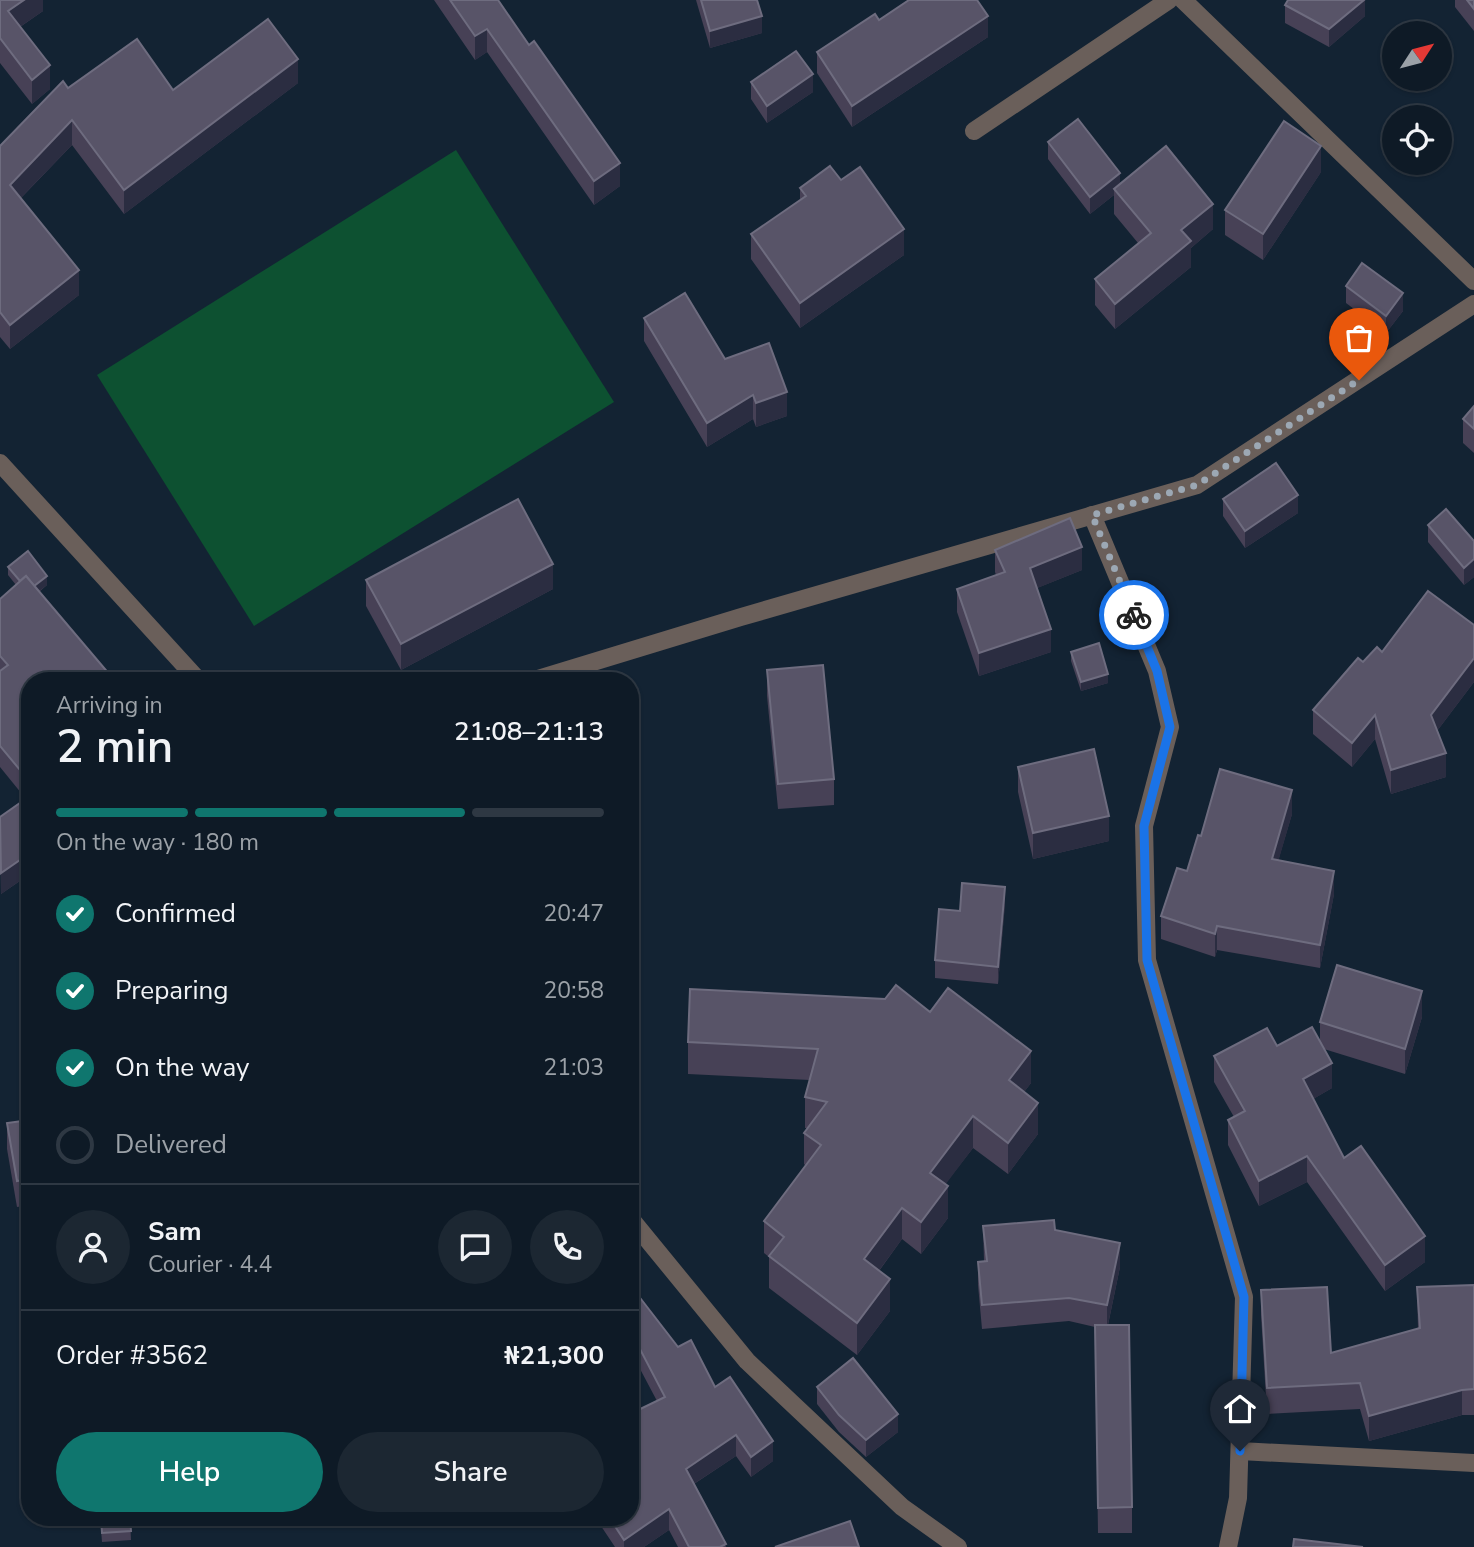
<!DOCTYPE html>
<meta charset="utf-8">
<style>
:root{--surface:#0e1a26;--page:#1c2732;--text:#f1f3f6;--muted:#9ba1a7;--line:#2e3843;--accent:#0f766e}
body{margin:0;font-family:"Nunito Sans",sans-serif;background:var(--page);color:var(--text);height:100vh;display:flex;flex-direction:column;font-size:26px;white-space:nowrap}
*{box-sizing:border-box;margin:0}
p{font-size:23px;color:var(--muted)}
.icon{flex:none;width:38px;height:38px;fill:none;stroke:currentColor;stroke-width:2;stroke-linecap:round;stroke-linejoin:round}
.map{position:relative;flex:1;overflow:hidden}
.details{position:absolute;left:21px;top:672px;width:618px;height:854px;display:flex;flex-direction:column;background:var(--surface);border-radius:28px;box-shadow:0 2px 5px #0004,0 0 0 2px var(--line)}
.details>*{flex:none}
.needle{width:46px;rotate:54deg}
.controls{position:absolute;left:1382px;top:21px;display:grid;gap:14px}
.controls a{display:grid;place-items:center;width:70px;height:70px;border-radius:50%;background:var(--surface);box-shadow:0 2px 5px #0004,0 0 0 2px var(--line);font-size:35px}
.pin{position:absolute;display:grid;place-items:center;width:60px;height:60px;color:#fff;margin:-72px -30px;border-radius:50% 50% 50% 0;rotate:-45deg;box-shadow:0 0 7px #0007}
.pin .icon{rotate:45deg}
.courier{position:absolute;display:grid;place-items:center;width:70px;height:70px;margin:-35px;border:5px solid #1a73e8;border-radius:50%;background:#fff;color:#222;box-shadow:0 2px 9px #0007}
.summary em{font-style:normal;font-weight:600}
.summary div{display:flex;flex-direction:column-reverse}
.summary{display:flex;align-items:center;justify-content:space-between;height:119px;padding:0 35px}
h1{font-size:46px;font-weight:600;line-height:52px}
.bar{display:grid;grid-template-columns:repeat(4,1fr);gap:10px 7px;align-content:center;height:84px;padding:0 35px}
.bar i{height:9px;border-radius:5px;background:var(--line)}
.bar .selected{background:var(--accent)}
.bar p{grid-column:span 4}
.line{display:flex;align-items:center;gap:18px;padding:0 35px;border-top:2px solid var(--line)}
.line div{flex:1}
.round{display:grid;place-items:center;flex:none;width:74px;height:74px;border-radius:37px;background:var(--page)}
ol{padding:0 35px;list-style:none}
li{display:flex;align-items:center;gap:21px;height:77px}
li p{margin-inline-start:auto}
li .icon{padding:7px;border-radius:50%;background:var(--accent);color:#fff;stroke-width:4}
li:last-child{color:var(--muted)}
li i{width:38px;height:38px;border:4px solid var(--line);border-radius:50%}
.primary-button{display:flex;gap:14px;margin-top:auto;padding:14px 35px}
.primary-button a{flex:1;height:80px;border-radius:42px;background:var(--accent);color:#fff;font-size:28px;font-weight:600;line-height:80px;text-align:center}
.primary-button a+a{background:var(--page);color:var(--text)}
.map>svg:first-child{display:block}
</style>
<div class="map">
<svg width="1474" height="1547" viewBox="0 0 1474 1547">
<rect width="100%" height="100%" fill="#132333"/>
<polygon fill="#0d5131" points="456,150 614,402 254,626 97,375"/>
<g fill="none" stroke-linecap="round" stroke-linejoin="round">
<g stroke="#6a5f5a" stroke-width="18">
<polyline points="1183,0 1474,281"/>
<polyline points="974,131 1169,0"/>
<polyline points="0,463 199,681"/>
<polyline points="1092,515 1157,671 1170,727 1144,826 1147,960 1244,1297 1238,1498 1228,1547"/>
<polyline points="531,681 741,617 1197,485 1474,304"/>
<polyline points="630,1218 747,1361 902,1507 958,1547"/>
<polyline points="1240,1451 1474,1463"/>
</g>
</g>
<g fill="#474156">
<polygon points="0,0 43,0 43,11 20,27 50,89 32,104 0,63"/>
<polygon points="434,0 498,0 620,186 594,205 487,52 475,60"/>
<polygon points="696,0 757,0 762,33 710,48"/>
<polygon points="1365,0 1365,16 1329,47 1285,23 1285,5"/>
<polygon points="1455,0 1474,0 1474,31 1455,7"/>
<polygon points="879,20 988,37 852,127 817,73 817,52"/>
<polygon points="751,82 813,92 767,123 751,99"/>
<polygon points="298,83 124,214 72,145 21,198 79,295 10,349 0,337 0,146 68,88 173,90"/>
<polygon points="1048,142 1120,184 1213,229 1191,248 1191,267 1115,329 1095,305 1095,279 1138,243 1114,214 1114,195 1090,214 1048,159"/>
<polygon points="1321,172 1263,260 1225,235 1225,210"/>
<polygon points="800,188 904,255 800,328 751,259 751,234 800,200"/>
<polygon points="1346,286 1403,311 1386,333 1346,303"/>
<polygon points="644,318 787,416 756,427 753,419 707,447 644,341"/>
<polygon points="1474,406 1474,453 1463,443 1463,419"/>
<polygon points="1223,499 1298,513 1245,548 1223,516"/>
<polygon points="1428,525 1474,541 1474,577 1464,585 1428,542"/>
<polygon points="995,550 1082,570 1037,588 1051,652 979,676 957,612 957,589 996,575 995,572"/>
<polygon points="8,567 47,585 39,592 110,681 30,681 30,874 1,894 0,817 26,799 0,767 0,599 16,585 8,575"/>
<polygon points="366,580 553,589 401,670 366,606"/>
<polygon points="1474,625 1474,682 1437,731 1446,777 1391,794 1375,739 1352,767 1313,734 1313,710 1363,662 1382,652"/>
<polygon points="1071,652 1108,683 1081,691 1071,661"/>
<polygon points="767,670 834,779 834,805 778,809 767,696"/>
<polygon points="1018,767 1109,841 1033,859 1018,792"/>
<polygon points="1292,814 1278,861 1334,894 1320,968 1217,950 1215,957 1161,939 1161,916 1187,871 1201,836"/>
<polygon points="1005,904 998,984 935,978 935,960 960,911"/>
<polygon points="930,1012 1031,1083 1024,1092 1038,1134 1008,1174 973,1148 945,1184 948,1218 921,1254 902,1239 879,1271 890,1311 857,1355 769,1288 769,1257 764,1253 764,1221 806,1166 804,1164 804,1133 807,1128 805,1128 805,1097 810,1080 688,1074 688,1042"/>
<polygon points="1422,1017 1405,1074 1324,1049 1332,1088 1313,1099 1344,1158 1425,1262 1385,1291 1307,1182 1259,1206 1228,1145 1228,1120 1234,1117 1214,1082 1214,1056 1277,1046 1320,1041 1320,1022"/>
<polygon points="30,1120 30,1205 17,1207 7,1149 7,1123"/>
<polygon points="983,1226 1055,1230 1120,1267 1108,1325 1132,1507 1132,1533 1098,1533 1095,1327 1069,1321 982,1329 978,1285 978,1262 984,1261"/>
<polygon points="1474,1285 1474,1415 1462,1415 1369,1441 1360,1409 1267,1414 1261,1315 1261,1290 1331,1353 1418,1329 1417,1287"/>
<polygon points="630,1293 678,1347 715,1387 773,1461 751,1477 736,1456 694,1484 726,1547 678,1547 669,1530 644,1547 615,1547 595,1517 630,1517 657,1401 630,1350"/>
<polygon points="817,1387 898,1432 866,1457 839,1432 817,1404"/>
<polygon points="100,1517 130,1517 131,1540 102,1542"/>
</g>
<g fill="#2b2d41">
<polygon points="24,0 43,0 43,11 8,35 8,11"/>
<polygon points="1364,0 1365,0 1365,16 1329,47 1329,29"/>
<polygon points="762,16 762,33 710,48 710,31"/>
<polygon points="988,16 988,37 852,127 852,106"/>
<polygon points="487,29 487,52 475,60 475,36"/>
<polygon points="298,59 298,83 124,214 124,190"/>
<polygon points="50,65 50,89 32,104 32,80"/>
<polygon points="813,74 813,92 767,123 767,106"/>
<polygon points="72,120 72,145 10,209 10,185"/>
<polygon points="1321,146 1321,172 1263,260 1263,234"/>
<polygon points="620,163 620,186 594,205 594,181"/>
<polygon points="1120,173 1120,191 1114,189 1114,195 1090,214 1090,197"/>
<polygon points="1213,204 1213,229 1191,248 1191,267 1115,329 1115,304 1181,230"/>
<polygon points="904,229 904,255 800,328 800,303"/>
<polygon points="79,270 79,295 10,349 10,325"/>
<polygon points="1403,293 1403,311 1386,333 1386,316"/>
<polygon points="787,392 787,416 756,427 756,403"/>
<polygon points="753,395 753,419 707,447 707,423"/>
<polygon points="1298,495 1298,513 1245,548 1245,531"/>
<polygon points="1082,547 1082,570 1030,591 1030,568"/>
<polygon points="1474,559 1474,577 1464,585 1464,568"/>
<polygon points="553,564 553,589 401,670 401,644"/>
<polygon points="47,576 47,585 28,600 28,591"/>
<polygon points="1051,629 1051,652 979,676 979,653"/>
<polygon points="1474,658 1474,682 1431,739 1431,715"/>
<polygon points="1108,674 1108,683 1081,691 1081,682"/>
<polygon points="1375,715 1375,739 1352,767 1352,743"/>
<polygon points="1446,753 1446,777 1391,794 1391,770"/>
<polygon points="1292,790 1292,814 1272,883 1272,859"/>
<polygon points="1109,816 1109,841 1033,859 1033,833"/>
<polygon points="30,853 30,874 1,894 1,873"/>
<polygon points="1334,871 1334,894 1320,968 1320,945"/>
<polygon points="1005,887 1005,904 998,984 998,967"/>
<polygon points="1217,926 1217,950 1215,957 1215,934"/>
<polygon points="1422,991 1422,1017 1405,1074 1405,1049"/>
<polygon points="1031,1051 1031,1083 1009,1112 1009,1080"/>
<polygon points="1332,1063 1332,1088 1303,1105 1303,1079"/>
<polygon points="1038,1103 1038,1134 1008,1174 1008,1143"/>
<polygon points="973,1116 973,1148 930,1205 930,1173"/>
<polygon points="1307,1156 1307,1182 1259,1206 1259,1181"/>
<polygon points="948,1186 948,1218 921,1254 921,1222"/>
<polygon points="902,1208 902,1239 864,1291 864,1259"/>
<polygon points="1425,1236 1425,1262 1385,1291 1385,1265"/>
<polygon points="1120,1243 1120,1267 1107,1329 1107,1305"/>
<polygon points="890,1279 890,1311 857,1355 857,1323"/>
<polygon points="1462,1390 1462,1415 1369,1441 1369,1416"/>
<polygon points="898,1414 898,1432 866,1457 866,1440"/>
<polygon points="736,1435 736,1456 686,1489 686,1469"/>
<polygon points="773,1441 773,1461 751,1477 751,1457"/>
<polygon points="669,1509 669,1530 644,1547 624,1547 624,1540"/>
</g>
<g fill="#585468" stroke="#6e6c7f" stroke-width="2">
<polygon points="0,0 24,0 8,11 50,65 32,80 0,38"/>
<polygon points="450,0 498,0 529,45 534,41 620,163 594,181 487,29 475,36"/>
<polygon points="701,0 757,0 762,16 710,31"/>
<polygon points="909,0 977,0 988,16 852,106 817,52 875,14 879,20"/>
<polygon points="1288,0 1364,0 1329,29 1285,5"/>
<polygon points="1467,0 1474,0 1474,9"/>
<polygon points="268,19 298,59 124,190 72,120 10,185 79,270 10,325 0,312 0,146 63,81 68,88 137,39 173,90"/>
<polygon points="796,51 813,74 767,106 751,82"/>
<polygon points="1078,119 1120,173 1090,197 1048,142"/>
<polygon points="1284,121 1321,146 1263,234 1225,210"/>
<polygon points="1166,146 1213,204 1181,230 1191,241 1115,304 1095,279 1151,233 1114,189"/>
<polygon points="830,166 841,180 860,167 904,229 800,303 751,234 806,196 800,188"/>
<polygon points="1362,263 1403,293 1386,316 1346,286"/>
<polygon points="685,293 725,359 769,343 787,392 756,403 753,395 707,423 644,318"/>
<polygon points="1474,406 1474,429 1463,419"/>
<polygon points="1276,463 1298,495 1245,531 1223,499"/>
<polygon points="518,499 553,564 401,644 366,580"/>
<polygon points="1446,509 1474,541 1474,559 1464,568 1428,525"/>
<polygon points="1070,518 1082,547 1030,568 1051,629 979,653 957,589 1005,572 995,550"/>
<polygon points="28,551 47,576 34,586 26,576 20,581 8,567"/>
<polygon points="26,576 110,675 104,681 30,681 30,782 0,746 0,671 8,665 0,656 0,599"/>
<polygon points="1428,591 1474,625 1474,658 1431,715 1446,753 1391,770 1375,715 1352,743 1313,710 1358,658 1363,662 1377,647 1382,652"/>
<polygon points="1099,643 1108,674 1081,682 1071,652"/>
<polygon points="823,665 834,779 778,784 767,670"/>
<polygon points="1094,749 1109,816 1033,833 1018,767"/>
<polygon points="1220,769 1292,790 1272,859 1334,871 1320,945 1217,926 1215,934 1161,916 1177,868 1187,871 1198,835 1201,836"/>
<polygon points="30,796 30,853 1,873 0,817"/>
<polygon points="962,883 1005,887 998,967 935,960 939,909 960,911"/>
<polygon points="1337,965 1422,991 1405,1049 1320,1022"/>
<polygon points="896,985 930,1012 948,988 1031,1051 1009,1080 1038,1103 1008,1143 973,1116 930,1173 948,1186 921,1222 902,1208 864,1259 890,1279 857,1323 769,1256 784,1237 764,1221 821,1145 804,1133 827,1102 805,1097 818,1049 688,1042 690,989 885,999"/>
<polygon points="1312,1027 1332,1063 1303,1079 1344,1158 1361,1146 1425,1236 1385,1265 1307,1156 1259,1181 1228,1120 1245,1111 1214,1056 1267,1028 1277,1046"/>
<polygon points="30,1120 30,1179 17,1181 7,1123"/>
<polygon points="1054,1220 1055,1230 1120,1243 1107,1305 1069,1298 982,1305 978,1262 987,1261 983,1226"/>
<polygon points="1474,1285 1474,1389 1462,1390 1369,1416 1360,1383 1267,1388 1261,1290 1327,1287 1331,1353 1420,1328 1417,1287"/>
<polygon points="634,1290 678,1347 691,1340 715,1387 730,1377 773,1441 751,1457 736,1435 686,1469 726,1544 720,1547 689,1547 669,1509 624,1540 609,1517 630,1517 630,1414 665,1397 630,1330 630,1293"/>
<polygon points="1095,1325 1129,1325 1132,1507 1098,1508"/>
<polygon points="853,1358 898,1414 866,1440 839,1415 817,1387"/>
<polygon points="101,1517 130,1517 131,1531 102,1533"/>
<polygon points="850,1521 859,1547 775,1547"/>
<polygon points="1294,1539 1363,1547 1293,1547"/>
</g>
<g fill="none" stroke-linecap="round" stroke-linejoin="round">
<polyline stroke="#9ca8b4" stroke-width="7" stroke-dasharray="0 12.6" points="1134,615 1092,515 1197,485 1359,380"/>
<polyline stroke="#1a73e8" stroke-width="9" points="1134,615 1157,671 1170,727 1144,826 1147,960 1244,1297 1240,1451"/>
</g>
</svg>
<div class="controls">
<a><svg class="needle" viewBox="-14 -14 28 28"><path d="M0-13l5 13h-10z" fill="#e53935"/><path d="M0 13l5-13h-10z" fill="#9ba1a7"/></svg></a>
<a><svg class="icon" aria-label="locate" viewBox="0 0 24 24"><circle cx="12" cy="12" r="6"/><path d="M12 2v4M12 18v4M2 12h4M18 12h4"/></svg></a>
</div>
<div class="pin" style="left:1359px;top:380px;background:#ea580c"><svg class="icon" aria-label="bag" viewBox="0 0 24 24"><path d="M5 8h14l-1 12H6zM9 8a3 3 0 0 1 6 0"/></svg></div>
<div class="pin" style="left:1240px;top:1451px;background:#1f2937"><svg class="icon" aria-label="home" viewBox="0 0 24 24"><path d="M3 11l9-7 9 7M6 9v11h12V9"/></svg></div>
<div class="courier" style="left:1134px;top:615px"><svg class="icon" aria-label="bike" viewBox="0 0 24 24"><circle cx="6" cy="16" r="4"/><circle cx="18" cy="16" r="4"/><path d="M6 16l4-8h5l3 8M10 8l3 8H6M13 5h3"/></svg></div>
<section class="details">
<div class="summary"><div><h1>2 min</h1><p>Arriving in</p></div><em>21:08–21:13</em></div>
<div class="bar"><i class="selected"></i><i class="selected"></i><i class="selected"></i><i></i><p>On the way · 180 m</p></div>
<ol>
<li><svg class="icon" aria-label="check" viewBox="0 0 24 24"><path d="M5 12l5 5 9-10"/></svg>Confirmed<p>20:47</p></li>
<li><svg class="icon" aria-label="check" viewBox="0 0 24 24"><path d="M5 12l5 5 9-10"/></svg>Preparing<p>20:58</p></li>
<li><svg class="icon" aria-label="check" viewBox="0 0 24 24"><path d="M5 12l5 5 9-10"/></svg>On the way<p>21:03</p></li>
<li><i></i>Delivered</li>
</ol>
<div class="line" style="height:126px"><a class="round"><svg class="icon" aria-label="person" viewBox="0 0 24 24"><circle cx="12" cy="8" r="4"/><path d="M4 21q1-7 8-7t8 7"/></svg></a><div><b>Sam</b><p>Courier · 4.4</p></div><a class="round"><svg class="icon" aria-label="chat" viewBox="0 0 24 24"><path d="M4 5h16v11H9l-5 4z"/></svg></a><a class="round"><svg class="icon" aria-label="phone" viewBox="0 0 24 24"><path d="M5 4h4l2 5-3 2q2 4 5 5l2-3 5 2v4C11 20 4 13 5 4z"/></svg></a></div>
<div class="line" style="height:91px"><div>Order #3562</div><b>₦21,300</b></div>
<div class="primary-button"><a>Help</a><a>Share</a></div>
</section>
</div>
